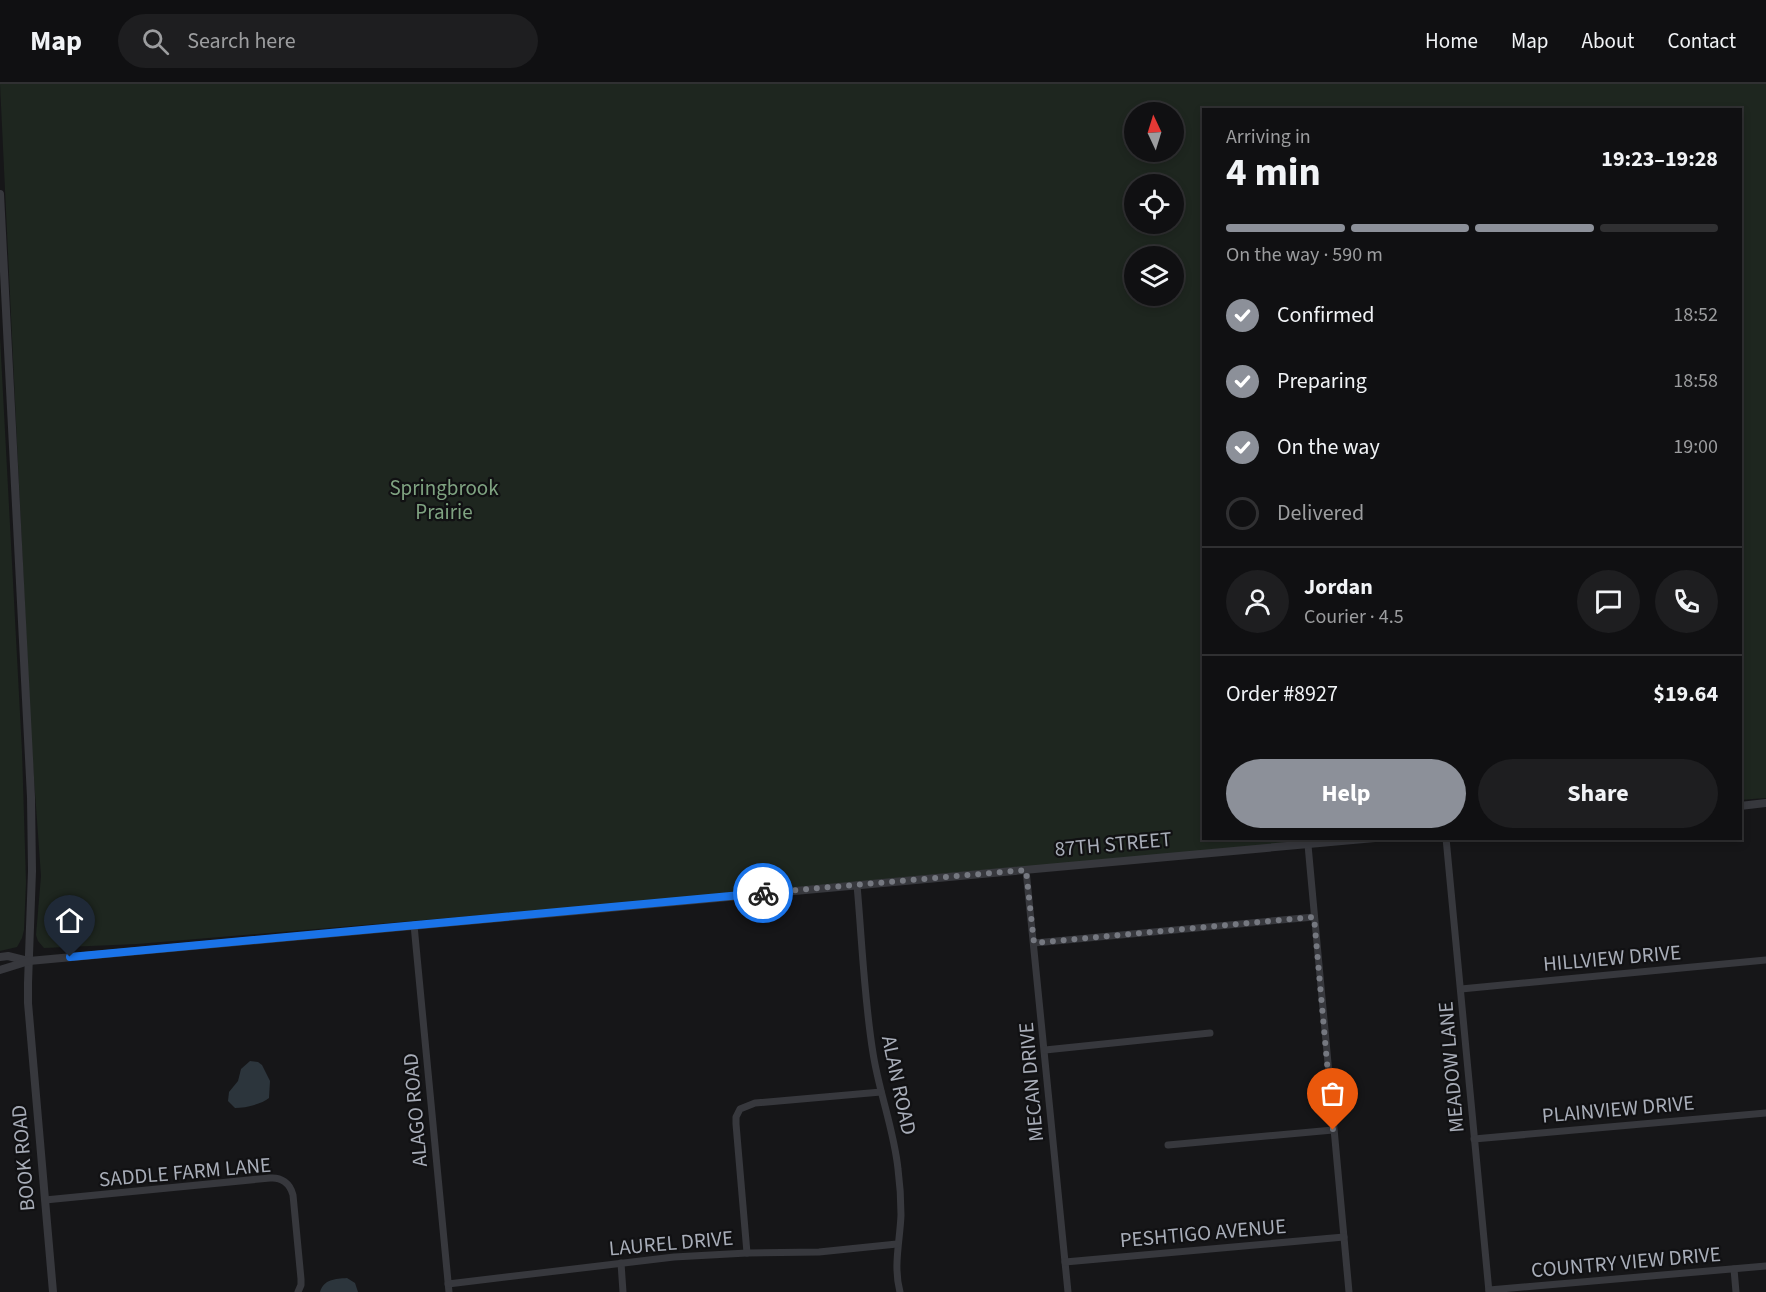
<!DOCTYPE html>
<meta charset="utf-8">
<style>
:root{--surface:#101012;--page:#1e1e20;--text:#f1f3f6;--muted:#9c9d9f;--line:#303032;--accent:#8c9099}
body{margin:0;font-family:"Source Sans 3",sans-serif;background:var(--page);color:var(--text);height:100vh;display:flex;flex-direction:column;font-size:22px;white-space:nowrap}
*{box-sizing:border-box;margin:0}
p{font-size:20px;color:var(--muted)}
.icon{flex:none;width:33px;height:33px;fill:none;stroke:currentColor;stroke-width:2;stroke-linecap:round;stroke-linejoin:round}
.map{position:relative;flex:1;overflow:hidden}
.side{position:absolute;left:1202px;top:24px;width:540px;height:732px;display:flex;flex-direction:column;background:var(--surface);border-radius:0px;box-shadow:0 3px 9px #0003,0 0 0 2px var(--line)}
.side>*{flex:none}
.needle{width:39px;rotate:356deg}
.buttons{position:absolute;left:1124px;top:18px;display:grid;gap:12px}
.buttons a{display:grid;place-items:center;width:60px;height:60px;border-radius:50%;background:var(--surface);box-shadow:0 3px 9px #0003,0 0 0 2px var(--line);font-size:30px}
.pin{position:absolute;display:grid;place-items:center;width:51px;height:51px;color:#fff;margin:-62px -26px;border-radius:50% 50% 50% 0;rotate:-45deg;box-shadow:0 0 6px #0007}
.pin .icon{rotate:45deg}
.courier{position:absolute;display:grid;place-items:center;width:60px;height:60px;margin:-30px;border:4px solid #1a73e8;border-radius:50%;background:#fff;color:#222;box-shadow:0 2px 8px #0007}
.summary em{font-style:normal;font-weight:700}
.summary div{display:flex;flex-direction:column-reverse}
.summary{display:flex;align-items:center;justify-content:space-between;height:102px;padding:0 24px}
h1{font-size:39px;font-weight:700;line-height:45px}
.bar{display:grid;grid-template-columns:repeat(4,1fr);gap:9px 6px;align-content:center;height:72px;padding:0 24px}
.bar i{height:8px;border-radius:4px;background:var(--line)}
.bar .active{background:var(--accent)}
.bar p{grid-column:span 4}
.line{display:flex;align-items:center;gap:15px;padding:0 24px;border-top:2px solid var(--line)}
.line div{flex:1}
.round{display:grid;place-items:center;flex:none;width:63px;height:63px;border-radius:32px;background:var(--page)}
ol{padding:0 24px;list-style:none}
li{display:flex;align-items:center;gap:18px;height:66px}
li p{margin-inline-start:auto}
li .icon{padding:6px;border-radius:50%;background:var(--accent);color:#fff;stroke-width:4}
li:last-child{color:var(--muted)}
li i{width:33px;height:33px;border:3px solid var(--line);border-radius:50%}
.button{display:flex;gap:12px;margin-top:auto;padding:12px 24px}
.button a{flex:1;height:69px;border-radius:36px;background:var(--accent);color:#fff;font-size:24px;font-weight:700;line-height:69px;text-align:center}
.button a+a{background:var(--page);color:var(--text)}
header{display:flex;align-items:center;gap:36px;box-sizing:border-box;height:84px;padding:0 30px;background:var(--surface);border-bottom:2px solid var(--line)}
header strong{font-size:28px}
nav{display:flex;gap:33px;margin-inline-start:auto;font-size:21px}
.search{width:420px;height:54px;background:var(--page);display:flex;align-items:center;gap:15px;box-sizing:border-box;padding:0 21px;border-radius:33px;color:var(--muted);font-size:22px}
.map>svg:first-child{display:block}
</style>
<header>
<strong>Map</strong>
<div class="search"><svg class="icon" aria-label="search" viewBox="0 0 24 24"><circle cx="10" cy="10" r="6"/><path d="M15 15l6 6"/></svg>Search here</div>
<nav><a>Home</a><a>Map</a><a>About</a><a>Contact</a></nav>
</header>
<div class="map">
<svg width="1766" height="1208" viewBox="0 0 1766 1208">
<rect width="100%" height="100%" fill="#161618"/>
<g fill="#1e261f" fill-rule="evenodd">
<path d="M0,0H1766V714L1740,716V26H1203V754L1359,755L971,790L137,860L44,864L38,857L36,851L41,792L31,653ZM1134,28H1173V68H1134ZM1134,100H1173V140H1134ZM1134,172H1173V212H1134Z"/>
<polygon points="0,253 22,667 26,798 24,846 22,854 17,863 0,867"/>
</g>
<g fill="#2c353c">
<path d="M250,977L258,978L262,981L270,997L269,1014C262,1020 245,1024 235,1024L228,1017L229,1008L238,997L241,985Z"/>
<path d="M347,1194L355,1199L358,1208H320C324,1195 335,1195 347,1194Z"/>
</g>
<g fill="none" stroke-linecap="round" stroke-linejoin="round">
<g stroke="#37383d" stroke-width="7">
<polyline points="1446,754 1489,1208"/>
<polyline points="1308,761 1349,1208"/>
<polyline points="1026,786 1068,1208"/>
<path d="M857,801C862,857 864,914 873,969C879,1008 894,1046 898,1085C900,1100 901,1116 901,1131C900,1157 893,1182 900,1208"/>
<polyline points="414,841 449,1208"/>
<polyline points="1034,859 1314,833"/>
<polyline points="1461,905 1766,876"/>
<polyline points="1045,966 1210,949"/>
<polyline points="1474,1055 1766,1029"/>
<polyline points="1168,1061 1333,1046"/>
<path d="M45,1116L270,1094C281,1093 290,1099 293,1111L301,1195V1201L298,1208"/>
<polyline points="747,1169 736,1040 736,1033 740,1025 755,1019 881,1008"/>
<polyline points="1065,1178 1344,1153"/>
<polyline points="621,1179 623,1208"/>
<polyline points="1734,1185 1736,1208"/>
<polyline points="448,1200 674,1173 747,1169 819,1168 897,1160"/>
<polyline points="1489,1206 1766,1182"/>
</g>
<g stroke="#37383d" stroke-width="8">
<polyline points="0,110 31,713 32,787 28,899 28,919 53,1208"/>
<polyline points="1740,722 1766,719"/>
<polyline points="0,873 8,872 28,877"/>
<polyline points="0,886 29,877 1375,754"/>
</g>
</g>
<g fill="none" stroke-linecap="round" stroke-linejoin="round">
<polyline stroke="#757880" stroke-width="6" stroke-dasharray="0 10.8" points="763,809 1026,786 1034,859 1314,833 1333,1046"/>
<polyline stroke="#1a73e8" stroke-width="8" points="70,873 763,809"/>
</g>
<g text-anchor="middle" stroke-width="4.5" stroke-linejoin="round" paint-order="stroke">
<g font-size="21" fill="#7fa381" stroke="#111113">
<text x="444" y="411">Springbrook<tspan x="444" dy="24">Prairie</tspan></text>
</g>
<g font-size="21" fill="#a8adb8" stroke="#111113">
<text transform="translate(1113 760) rotate(-5)" y="7">87TH STREET</text>
<text transform="translate(1612 874) rotate(-5)" y="7">HILLVIEW DRIVE</text>
<text transform="translate(1451 983) rotate(-95)" y="7">MEADOW LANE</text>
<text transform="translate(1031 998) rotate(-95)" y="7">MECAN DRIVE</text>
<text transform="translate(899 1001) rotate(78)" y="7">ALAN ROAD</text>
<text transform="translate(1618 1025) rotate(-5)" y="7">PLAINVIEW DRIVE</text>
<text transform="translate(415 1026) rotate(-95)" y="7">ALAGO ROAD</text>
<text transform="translate(23 1074) rotate(-95)" y="7">BOOK ROAD</text>
<text transform="translate(185 1088) rotate(-5)" y="7">SADDLE FARM LANE</text>
<text transform="translate(1203 1149) rotate(-5)" y="7">PESHTIGO AVENUE</text>
<text transform="translate(671 1159) rotate(-5)" y="7">LAUREL DRIVE</text>
<text transform="translate(1626 1178) rotate(-5)" y="7">COUNTRY VIEW DRIVE</text>
</g>
</g>
</svg>
<div class="buttons">
<a><svg class="needle" viewBox="-14 -14 28 28"><path d="M0-13l5 13h-10z" fill="#e53935"/><path d="M0 13l5-13h-10z" fill="#9c9d9f"/></svg></a>
<a><svg class="icon" aria-label="locate" viewBox="0 0 24 24"><circle cx="12" cy="12" r="6"/><path d="M12 2v4M12 18v4M2 12h4M18 12h4"/></svg></a>
<a><svg class="icon" aria-label="layers" viewBox="0 0 24 24"><path d="M12 4l9 5-9 5-9-5zM3 14l9 5 9-5"/></svg></a>
</div>
<div class="pin" style="left:1333px;top:1046px;background:#ea580c"><svg class="icon" aria-label="bag" viewBox="0 0 24 24"><path d="M5 8h14l-1 12H6zM9 8a3 3 0 0 1 6 0"/></svg></div>
<div class="pin" style="left:70px;top:873px;background:#1f2937"><svg class="icon" aria-label="home" viewBox="0 0 24 24"><path d="M3 11l9-7 9 7M6 9v11h12V9"/></svg></div>
<div class="courier" style="left:763px;top:809px"><svg class="icon" aria-label="bike" viewBox="0 0 24 24"><circle cx="6" cy="16" r="4"/><circle cx="18" cy="16" r="4"/><path d="M6 16l4-8h5l3 8M10 8l3 8H6M13 5h3"/></svg></div>
<section class="side">
<div class="summary"><div><h1>4 min</h1><p>Arriving in</p></div><em>19:23–19:28</em></div>
<div class="bar"><i class="active"></i><i class="active"></i><i class="active"></i><i></i><p>On the way · 590 m</p></div>
<ol>
<li><svg class="icon" aria-label="check" viewBox="0 0 24 24"><path d="M5 12l5 5 9-10"/></svg>Confirmed<p>18:52</p></li>
<li><svg class="icon" aria-label="check" viewBox="0 0 24 24"><path d="M5 12l5 5 9-10"/></svg>Preparing<p>18:58</p></li>
<li><svg class="icon" aria-label="check" viewBox="0 0 24 24"><path d="M5 12l5 5 9-10"/></svg>On the way<p>19:00</p></li>
<li><i></i>Delivered</li>
</ol>
<div class="line" style="height:108px"><a class="round"><svg class="icon" aria-label="person" viewBox="0 0 24 24"><circle cx="12" cy="8" r="4"/><path d="M4 21q1-7 8-7t8 7"/></svg></a><div><b>Jordan</b><p>Courier · 4.5</p></div><a class="round"><svg class="icon" aria-label="chat" viewBox="0 0 24 24"><path d="M4 5h16v11H9l-5 4z"/></svg></a><a class="round"><svg class="icon" aria-label="phone" viewBox="0 0 24 24"><path d="M5 4h4l2 5-3 2q2 4 5 5l2-3 5 2v4C11 20 4 13 5 4z"/></svg></a></div>
<div class="line" style="height:78px"><div>Order #8927</div><b>$19.64</b></div>
<div class="button"><a>Help</a><a>Share</a></div>
</section>
</div>
